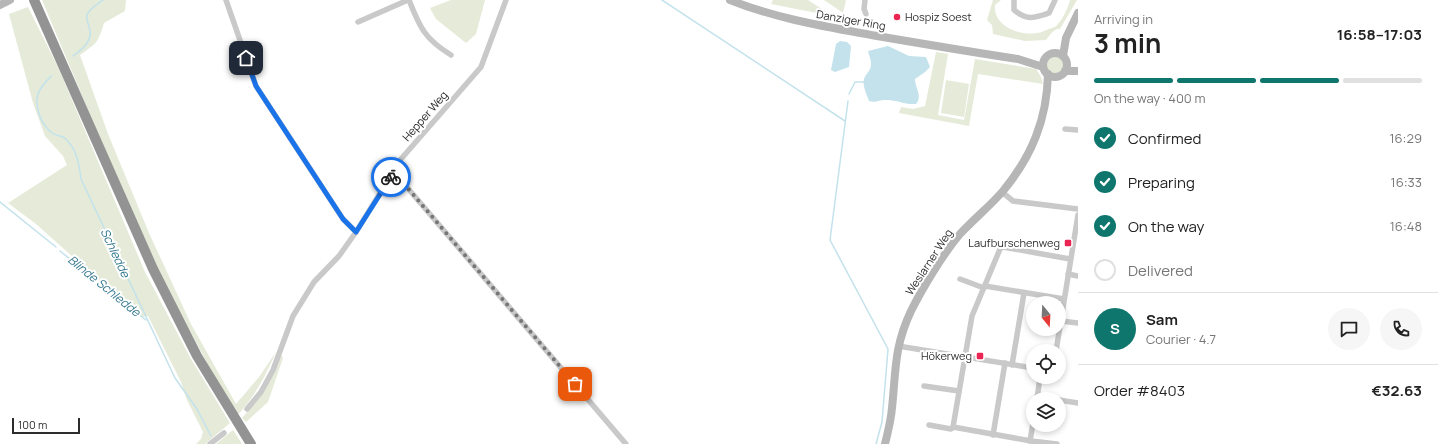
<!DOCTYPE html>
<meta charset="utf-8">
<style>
:root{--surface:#fff;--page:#f6f6f6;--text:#222;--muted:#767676;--line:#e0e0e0;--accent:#0f766e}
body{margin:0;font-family:Manrope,sans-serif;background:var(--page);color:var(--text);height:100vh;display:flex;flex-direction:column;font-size:15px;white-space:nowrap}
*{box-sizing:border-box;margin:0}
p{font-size:13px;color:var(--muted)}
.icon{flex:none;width:22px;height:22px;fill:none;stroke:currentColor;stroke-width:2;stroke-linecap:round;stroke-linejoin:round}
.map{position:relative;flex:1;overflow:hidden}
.drawer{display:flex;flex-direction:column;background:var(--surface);width:360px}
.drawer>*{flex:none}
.needle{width:26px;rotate:162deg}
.tools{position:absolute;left:1026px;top:296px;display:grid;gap:8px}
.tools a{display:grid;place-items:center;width:40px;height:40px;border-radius:50%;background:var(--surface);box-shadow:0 2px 6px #0003;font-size:20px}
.scale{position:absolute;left:12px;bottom:10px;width:68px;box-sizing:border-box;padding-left:4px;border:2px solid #2c2c2c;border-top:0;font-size:11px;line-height:14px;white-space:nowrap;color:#2c2c2c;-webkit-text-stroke:3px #fff;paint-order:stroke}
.pin{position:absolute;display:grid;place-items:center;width:34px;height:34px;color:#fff;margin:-17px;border-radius:8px;box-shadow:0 2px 6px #0006}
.courier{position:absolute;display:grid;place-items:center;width:40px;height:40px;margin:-20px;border:3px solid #1a73e8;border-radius:50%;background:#fff;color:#222;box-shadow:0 1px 5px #0007}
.head em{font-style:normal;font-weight:700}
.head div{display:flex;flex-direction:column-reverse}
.head{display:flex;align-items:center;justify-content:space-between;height:68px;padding:0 16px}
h1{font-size:26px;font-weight:700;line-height:30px}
.bar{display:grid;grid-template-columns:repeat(4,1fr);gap:6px 4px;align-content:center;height:48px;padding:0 16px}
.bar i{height:5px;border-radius:3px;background:var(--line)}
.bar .current{background:var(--accent)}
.bar p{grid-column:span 4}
.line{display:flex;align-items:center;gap:10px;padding:0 16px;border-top:1px solid var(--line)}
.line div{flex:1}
.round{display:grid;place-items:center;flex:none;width:42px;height:42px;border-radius:21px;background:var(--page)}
ol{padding:0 16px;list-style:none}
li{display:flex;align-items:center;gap:12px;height:44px}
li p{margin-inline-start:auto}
li .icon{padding:4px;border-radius:50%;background:var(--accent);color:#fff;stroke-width:4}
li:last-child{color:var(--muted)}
li i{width:22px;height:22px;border:2px solid var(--line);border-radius:50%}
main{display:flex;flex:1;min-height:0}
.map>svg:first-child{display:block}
</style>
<main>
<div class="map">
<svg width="1078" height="444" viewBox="0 0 1078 444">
<rect width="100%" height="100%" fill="#fff"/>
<g fill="#e5ebd8">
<path d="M42,0H126L125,11L104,23C98,43 97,43 80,55L108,134L149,233L191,324L236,404L259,377L276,352C265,377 255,396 236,417L160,275L106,153Z"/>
<polygon points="451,0 485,0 476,34 466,43 436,19 430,8"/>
<polygon points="773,0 808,0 842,22 827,15 771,4"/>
<polygon points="824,0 846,0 843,13"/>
<path d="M993,0H1001L995,5C993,26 1019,36 1037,33C1041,33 1045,30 1049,29C1052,28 1056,27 1057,25C1063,19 1068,8 1070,0H1077L1060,29C1054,28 1050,35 1046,40L1025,41L993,34L992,25L987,20Z"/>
<polygon points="28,7 58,67 145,272 191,359 230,423 205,444 196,444 201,439 203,432 187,400 181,382 148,316 140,317 36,224 8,203 67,165 63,156 45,136 33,103 9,14"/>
<polygon points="936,52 948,54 938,115 964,120 975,59 1036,69 1041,77 1043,84 978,74 969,126 899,113 901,107 913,109 925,106"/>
<circle cx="1055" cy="65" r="10"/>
<polygon points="946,80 969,84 964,117 941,113"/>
<polygon points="281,355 283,358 268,402 246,422 242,418 264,392"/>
<polygon points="233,430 242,444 216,444"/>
</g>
<g fill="#c3e2ec">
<polygon points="840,41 847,42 851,46 849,67 835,72 831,70 836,44"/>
<path d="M888,46L909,56L926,57L930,67L925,72L915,79C915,88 923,96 916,104C904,105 896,99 885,100C879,100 876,103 869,101C867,95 862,85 864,79C866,73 871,71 871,64C871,60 869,55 868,51Z"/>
</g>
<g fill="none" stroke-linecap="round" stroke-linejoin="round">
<g stroke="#c3e2ec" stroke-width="1.5">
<polyline points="662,0 845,121"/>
<path d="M73,56C83,49 94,40 89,27C88,23 86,19 87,15C90,8 98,4 103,0"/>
<path d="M51,76C47,81 40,87 38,94C34,107 41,124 52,133C56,136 62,135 66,139C77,150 79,164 81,179L175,378L197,409L211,436"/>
<polyline points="849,94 855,82 864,82"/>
<polyline points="848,101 830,240 888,349 882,422 876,444"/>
<polyline points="0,202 56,247"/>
<polyline points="60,251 146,320"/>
</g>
<g stroke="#c9c9c9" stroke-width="5.5">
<polyline points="226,0 256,86 343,219 356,232"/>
<path d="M409,0C420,28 425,39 451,55"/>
<polyline points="865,0 864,9 866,14"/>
<path d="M1014,0V10C1027,21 1034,18 1049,13L1055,0"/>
<polyline points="358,22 408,0"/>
<polyline points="1065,129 1078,130"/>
<polyline points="394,172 626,444"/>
<polyline points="1002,192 1013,201 1078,209"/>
<polyline points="1068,274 1078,276"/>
<polyline points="960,279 984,288"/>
<polyline points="985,286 1064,299"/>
<polyline points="1061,321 1078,323"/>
<polyline points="898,346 1033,368"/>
<polyline points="1056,351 1078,215"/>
<polyline points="1012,365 1024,293"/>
<polyline points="924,386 959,391"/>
<polyline points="1037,396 1054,399"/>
<polyline points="1037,399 1040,377"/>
<polyline points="1059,400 1078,403"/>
<polyline points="247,409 261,392 273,370 293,316 314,282 339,256 356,232 401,159 481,67 506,0"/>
<polyline points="929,425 951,429 953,427 1031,441 1057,444"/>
<polyline points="953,427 972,316 1000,249 1003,247 1070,259"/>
<polyline points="993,435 1005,363"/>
<polyline points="1030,441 1033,423"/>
<polyline points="210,444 224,433"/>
</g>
<g stroke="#b6b6b6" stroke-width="8">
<path d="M730,0C777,19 828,27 877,36C924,44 971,52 1018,59L1043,67"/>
<polyline points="0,5 10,0"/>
<circle cx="1055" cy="65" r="12"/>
<polyline points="1063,56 1066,38 1078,13"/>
<polyline points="1065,71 1078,71"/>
<path d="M885,444C888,432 891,420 892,408C896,370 894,347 911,311C923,287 943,254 960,234C974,219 990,206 1003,191C1032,156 1047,119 1048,74"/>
</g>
<polyline stroke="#939393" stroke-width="10" points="34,0 153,269 197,356 251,444"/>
</g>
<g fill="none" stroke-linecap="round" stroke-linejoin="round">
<polyline stroke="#767676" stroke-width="4" stroke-dasharray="0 7.2" points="391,177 394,172 575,384"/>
<polyline stroke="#1a73e8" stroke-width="5" points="246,58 256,86 343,219 356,232 391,177"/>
</g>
<g fill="#eb2551" stroke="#fff" stroke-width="1.5">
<circle cx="897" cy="17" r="4"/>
<rect x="1064" y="239" width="8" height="8" rx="2"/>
<rect x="976" y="352" width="8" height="8" rx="2"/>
</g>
<g text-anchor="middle" stroke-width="4" stroke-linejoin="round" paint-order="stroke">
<g font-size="11" fill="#2c2c2c" stroke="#fff" text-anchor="end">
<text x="905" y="21" text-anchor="start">Hospiz Soest</text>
<text x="1060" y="247">Laufburschenweg</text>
<text x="972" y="360">Hökerweg</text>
</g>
<g font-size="11" fill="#2c2c2c" stroke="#fff">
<text transform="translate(851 20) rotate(10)" y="4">Danziger Ring</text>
<text transform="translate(425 116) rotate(-49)" y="4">Hepper Weg</text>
<text transform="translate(929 262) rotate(-57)" y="4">Weslarner Weg</text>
</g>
<g font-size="12" font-style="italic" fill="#387b90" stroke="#fff">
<text transform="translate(115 253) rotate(65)" y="4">Schledde</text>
<text transform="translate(104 286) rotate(39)" y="4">Blinde Schledde</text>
</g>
</g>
</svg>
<div class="tools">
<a><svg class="needle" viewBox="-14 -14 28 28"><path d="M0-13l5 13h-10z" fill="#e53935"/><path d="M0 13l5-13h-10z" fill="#767676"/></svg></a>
<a><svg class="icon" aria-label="locate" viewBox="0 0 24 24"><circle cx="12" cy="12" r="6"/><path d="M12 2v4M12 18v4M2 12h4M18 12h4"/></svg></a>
<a><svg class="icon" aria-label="layers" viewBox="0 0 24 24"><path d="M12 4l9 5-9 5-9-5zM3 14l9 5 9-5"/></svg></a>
</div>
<div class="scale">100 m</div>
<div class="pin" style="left:575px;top:384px;background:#ea580c"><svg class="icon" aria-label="bag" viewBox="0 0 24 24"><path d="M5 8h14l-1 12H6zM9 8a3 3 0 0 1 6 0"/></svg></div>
<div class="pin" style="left:246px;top:58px;background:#1f2937"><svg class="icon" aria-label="home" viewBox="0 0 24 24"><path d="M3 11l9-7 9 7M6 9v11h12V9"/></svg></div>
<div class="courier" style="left:391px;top:177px"><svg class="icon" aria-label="bike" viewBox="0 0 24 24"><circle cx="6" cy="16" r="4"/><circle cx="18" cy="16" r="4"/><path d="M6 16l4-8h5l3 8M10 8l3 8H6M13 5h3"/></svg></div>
</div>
<section class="drawer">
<div class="head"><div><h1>3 min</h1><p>Arriving in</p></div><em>16:58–17:03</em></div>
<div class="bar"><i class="current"></i><i class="current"></i><i class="current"></i><i></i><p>On the way · 400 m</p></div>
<ol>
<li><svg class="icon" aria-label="check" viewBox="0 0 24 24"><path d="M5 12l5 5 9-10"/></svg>Confirmed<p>16:29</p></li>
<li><svg class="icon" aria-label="check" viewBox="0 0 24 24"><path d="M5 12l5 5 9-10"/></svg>Preparing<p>16:33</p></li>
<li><svg class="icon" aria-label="check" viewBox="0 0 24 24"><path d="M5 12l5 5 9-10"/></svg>On the way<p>16:48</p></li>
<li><i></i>Delivered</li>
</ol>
<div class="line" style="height:72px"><b class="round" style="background:var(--accent);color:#fff">S</b><div><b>Sam</b><p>Courier · 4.7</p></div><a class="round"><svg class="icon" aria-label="chat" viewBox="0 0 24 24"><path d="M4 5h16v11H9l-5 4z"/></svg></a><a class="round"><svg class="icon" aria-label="phone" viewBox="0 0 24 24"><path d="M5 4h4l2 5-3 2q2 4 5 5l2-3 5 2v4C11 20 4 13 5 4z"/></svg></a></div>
<div class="line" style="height:52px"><div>Order #8403</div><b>€32.63</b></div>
</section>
</main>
